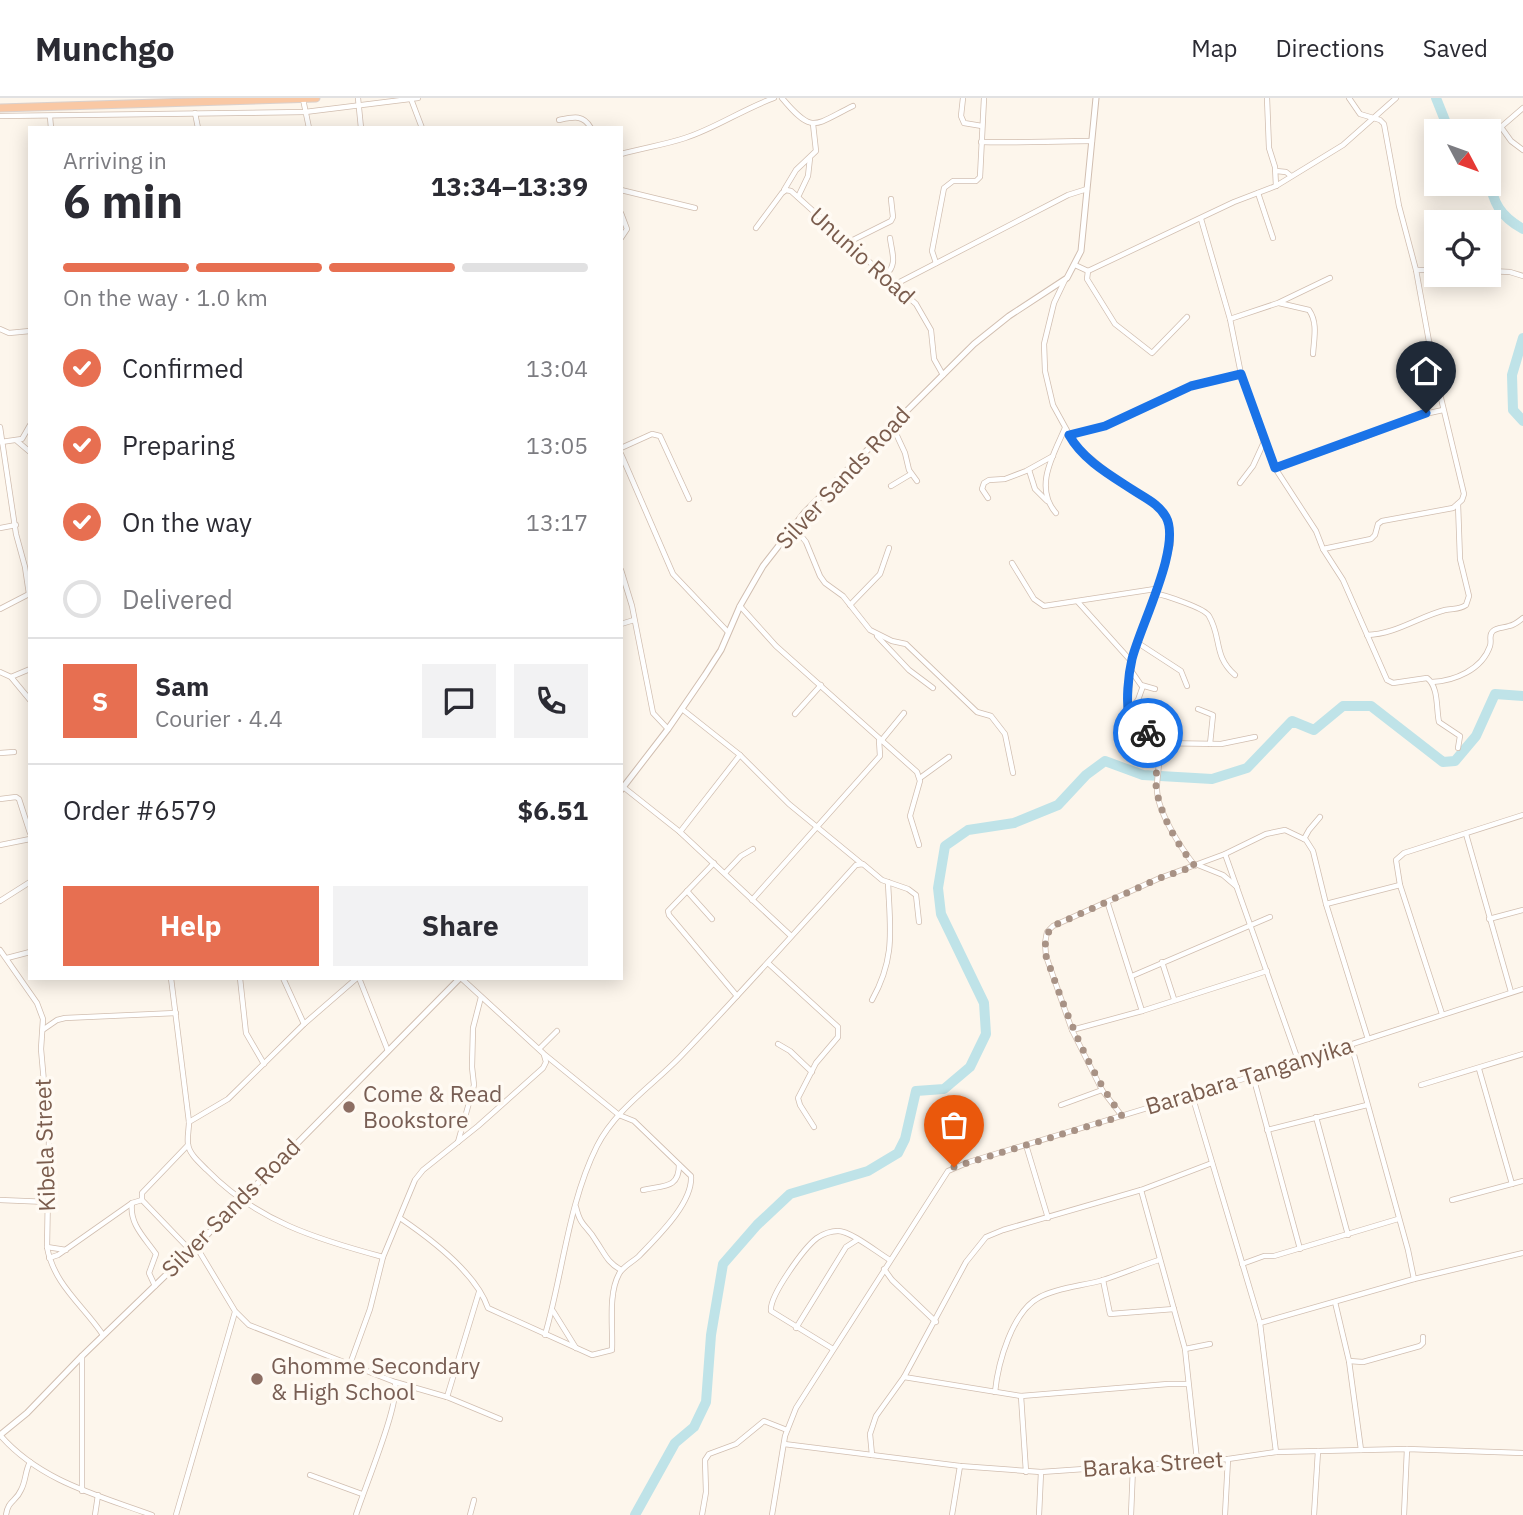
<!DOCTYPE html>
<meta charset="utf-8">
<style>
:root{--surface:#fff;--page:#f2f2f3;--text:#2b2b33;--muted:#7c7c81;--line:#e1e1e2;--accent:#e76f51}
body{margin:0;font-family:"IBM Plex Sans",sans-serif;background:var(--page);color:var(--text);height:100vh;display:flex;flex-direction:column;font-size:26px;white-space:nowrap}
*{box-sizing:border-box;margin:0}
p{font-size:23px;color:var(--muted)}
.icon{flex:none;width:38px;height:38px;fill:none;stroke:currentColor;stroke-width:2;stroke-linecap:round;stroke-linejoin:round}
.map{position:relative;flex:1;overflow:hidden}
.drawer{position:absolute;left:28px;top:28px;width:595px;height:854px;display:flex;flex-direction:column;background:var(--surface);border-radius:0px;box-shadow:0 4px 18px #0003}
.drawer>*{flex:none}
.needle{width:46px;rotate:131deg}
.tools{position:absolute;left:1424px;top:21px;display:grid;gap:14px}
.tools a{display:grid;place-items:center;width:77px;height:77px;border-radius:0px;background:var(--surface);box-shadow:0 4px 18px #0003;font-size:35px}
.pin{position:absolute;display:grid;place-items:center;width:60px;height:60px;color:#fff;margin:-72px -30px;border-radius:50% 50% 50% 0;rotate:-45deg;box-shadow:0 0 7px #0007}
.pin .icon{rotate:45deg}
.courier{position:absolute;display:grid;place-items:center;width:70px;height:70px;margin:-35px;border:5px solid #1a73e8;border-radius:50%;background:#fff;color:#222;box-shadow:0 2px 9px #0007}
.summary em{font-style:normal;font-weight:700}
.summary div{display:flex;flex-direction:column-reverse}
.summary{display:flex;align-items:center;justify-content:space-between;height:119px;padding:0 35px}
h1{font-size:46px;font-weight:700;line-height:52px}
.bar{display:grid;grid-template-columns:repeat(4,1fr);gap:10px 7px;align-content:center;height:84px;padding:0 35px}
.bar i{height:9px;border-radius:5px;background:var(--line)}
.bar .selected{background:var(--accent)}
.bar p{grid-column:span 4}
.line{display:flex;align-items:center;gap:18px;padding:0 35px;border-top:2px solid var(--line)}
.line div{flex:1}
.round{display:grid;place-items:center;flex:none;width:74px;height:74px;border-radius:0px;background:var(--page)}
ol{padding:0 35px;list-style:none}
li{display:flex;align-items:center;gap:21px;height:77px}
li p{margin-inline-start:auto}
li .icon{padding:7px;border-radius:50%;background:var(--accent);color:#fff;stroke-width:4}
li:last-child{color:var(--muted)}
li i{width:38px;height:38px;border:4px solid var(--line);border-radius:50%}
.button{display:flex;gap:14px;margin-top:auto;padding:14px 35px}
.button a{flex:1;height:80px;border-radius:0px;background:var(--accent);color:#fff;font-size:28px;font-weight:700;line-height:80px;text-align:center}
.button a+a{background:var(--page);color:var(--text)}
header{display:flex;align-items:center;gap:42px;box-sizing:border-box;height:98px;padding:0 35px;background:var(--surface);border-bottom:2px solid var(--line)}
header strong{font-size:33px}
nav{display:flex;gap:38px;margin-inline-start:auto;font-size:24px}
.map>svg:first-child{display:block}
</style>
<header>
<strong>Munchgo</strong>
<nav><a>Map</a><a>Directions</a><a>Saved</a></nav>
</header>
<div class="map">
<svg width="1523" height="1417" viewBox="0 0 1523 1417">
<rect width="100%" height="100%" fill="#fdf6ec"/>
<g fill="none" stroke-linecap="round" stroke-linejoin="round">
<g stroke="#bfe3e8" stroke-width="10">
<polyline points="1436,0 1448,30 1452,33"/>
<path d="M1489,80C1493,105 1500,118 1523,131"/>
<polyline points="1523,240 1512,277 1513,312 1523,323"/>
<polyline points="635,1417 675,1345 694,1329 706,1304 711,1237 723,1166 757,1127 790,1096 868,1073 898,1055 905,1041 916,993 944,991 970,969 986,936 984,905 941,816 938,790 945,748 968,732 1014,725 1058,707 1086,677 1105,663 1143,677 1212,681 1247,670 1292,623 1314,632 1343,608 1371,608 1443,664 1455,663 1476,638 1495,596 1523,598"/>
</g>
<g stroke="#d1beb0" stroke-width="6">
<g id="minor">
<polyline points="358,0 361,30"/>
<path d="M782,0C813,37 814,27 853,8"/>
<polyline points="963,0 961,18 964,25 982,28"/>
<polyline points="1267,0 1269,50 1275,69 1276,88"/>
<polyline points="303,1 309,30"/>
<polyline points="411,1 422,30"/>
<polyline points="1523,10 1501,29 1511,43 1523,52"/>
<polyline points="195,15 198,30"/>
<polyline points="0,18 305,14 418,0"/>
<polyline points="50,19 51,30"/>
<path d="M559,22C573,19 583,16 591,30"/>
<path d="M981,44C1018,45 1054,43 1092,43"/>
<path d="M621,56C642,50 664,47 685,40C716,30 743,11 774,0"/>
<polyline points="1276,73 1286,74 1291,78"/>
<polyline points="621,92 695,110"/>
<polyline points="784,92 796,72 816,53 813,26"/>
<polyline points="1258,95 1273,140"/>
<polyline points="798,99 808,78 810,60"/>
<polyline points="621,115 627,131 621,140"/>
<path d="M1201,121L1230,221L1241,276L1264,344L1275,370L1316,433L1323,451L1343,482L1387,582L1393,585L1427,580C1439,589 1436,611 1439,624L1460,638L1458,650"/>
<polyline points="756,130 782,95 786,92 791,93 916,206 931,232 934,261 943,277"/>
<polyline points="847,145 891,123 893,119 891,101"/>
<polyline points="936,165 932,153 944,90 953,83 976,83 980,79 984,0"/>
<polyline points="1075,167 1088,173"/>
<polyline points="1416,172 1437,172"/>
<polyline points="1088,173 1234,104 1276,88 1343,47 1396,0"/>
<polyline points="1088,173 1087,181 1115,226 1152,255 1187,219"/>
<polyline points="1489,173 1510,174 1523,178"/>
<path d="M885,178C898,166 892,156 890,140"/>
<path d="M1065,182L1054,205L1044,246L1045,273L1053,307L1075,347L1112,378L1158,409L1167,420L1170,431L1171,446L1164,469L1131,563L1128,614C1131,630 1154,633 1158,651C1161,663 1157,677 1157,689C1156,712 1181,750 1195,768"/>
<polyline points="894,187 1068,97 1087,91"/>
<path d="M1279,205L1309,212C1318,225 1314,240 1313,256"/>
<polyline points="1230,221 1278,205 1330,180"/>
<polyline points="0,231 9,235 30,233"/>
<polyline points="1414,281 1425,315"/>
<polyline points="892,327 905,355 909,372 917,383"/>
<polyline points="0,329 16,436 25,469 29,496"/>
<polyline points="1069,337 1105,328 1191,288 1241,276"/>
<polyline points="17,343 30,354"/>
<polyline points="1,344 22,341 30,327"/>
<polyline points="621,350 652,336 660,338 689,401"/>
<polyline points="621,356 673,476 728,534"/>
<polyline points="1275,370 1365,339 1411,319 1443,312"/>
<polyline points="1029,372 1035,391 1047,403"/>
<polyline points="1240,385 1253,368 1264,344"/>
<polyline points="891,388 911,376"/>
<polyline points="988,400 982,391 984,385 989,382 1005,381 1026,373 1053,358"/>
<path d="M1056,415C1033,389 1054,356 1065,330"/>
<polyline points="794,429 806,444 820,478 825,485 843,498 870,532 892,543 906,546 977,614 991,618 1005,636 1013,675"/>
<polyline points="0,430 16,427"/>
<polyline points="1323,451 1371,441 1375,437 1378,426 1382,423 1453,410 1462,402 1464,396 1434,271 1416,172 1399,108 1384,26 1380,22 1360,16 1349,0"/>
<polyline points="1012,465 1034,501 1044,508 1155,491"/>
<polyline points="621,472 632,508 653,615 668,631"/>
<path d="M1154,495C1164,497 1205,510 1209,518C1222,540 1213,558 1235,577"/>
<polyline points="1078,504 1131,563"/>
<polyline points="850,507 880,476 889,450"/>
<polyline points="740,508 776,548 917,674 920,683 910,718 919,747"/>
<polyline points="0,511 29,496"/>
<polyline points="621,526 634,522"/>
<path d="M1367,537C1396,536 1418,519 1445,512C1453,510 1459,512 1466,507L1469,498L1460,461L1458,406"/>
<polyline points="877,538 909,572 933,590"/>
<polyline points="1138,545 1181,573 1187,588"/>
<polyline points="0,574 11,579 30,602"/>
<polyline points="1132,574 1141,587 1155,591"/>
<polyline points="11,579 30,571"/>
<path d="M1432,584C1454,583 1482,572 1490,548C1492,542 1488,537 1493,533C1497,529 1504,530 1509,528C1515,527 1519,523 1523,520"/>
<polyline points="682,611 740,657 789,706 862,766"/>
<polyline points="1198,611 1213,617 1210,646"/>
<polyline points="1128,613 1138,602 1143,588"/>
<polyline points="795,616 821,587"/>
<polyline points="881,643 904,615"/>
<polyline points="1156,645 1221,646 1255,639"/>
<polyline points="0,655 14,654"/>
<polyline points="920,680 949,659"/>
<polyline points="622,688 680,734 790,837"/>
<polyline points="0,701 16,699 19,701 30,735"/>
<polyline points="680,734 740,657"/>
<polyline points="1466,736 1511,894"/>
<polyline points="1304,741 1309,732 1320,719"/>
<polyline points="0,747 30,741"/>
<polyline points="1225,756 1298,962"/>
<polyline points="714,765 668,813 669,817 737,898"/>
<polyline points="1198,767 1223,777 1237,789"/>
<polyline points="725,775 741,758 753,751"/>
<polyline points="687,793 712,821"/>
<polyline points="752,802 880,658 879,642"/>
<polyline points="0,803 30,784"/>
<polyline points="1108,806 1142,913"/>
<polyline points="1326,806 1400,787"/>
<polyline points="1489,821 1523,812"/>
<path d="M0,852L37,905L43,921L41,951L49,1040L47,1149C54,1187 83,1207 103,1237"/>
<polyline points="7,860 30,854"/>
<polyline points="1162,864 1174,901"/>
<polyline points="768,865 838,929 838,939 816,965 798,1000 800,1007 814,1029"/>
<polyline points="1132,878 1270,819"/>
<path d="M171,880L189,1024C189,1031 187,1039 188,1046C189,1056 200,1065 207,1072C257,1123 316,1141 383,1159"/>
<polyline points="240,880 246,935 264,966"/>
<polyline points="283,880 304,926"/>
<polyline points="359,880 388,953"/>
<path d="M461,880L544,956L619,1017L634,1023L691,1078C693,1105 657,1139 639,1158C633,1164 623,1168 619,1176C608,1196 613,1228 612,1251"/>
<path d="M872,902C896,859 890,831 888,784"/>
<polyline points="1442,916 1400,787 1396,762 1404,755 1523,717"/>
<polyline points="44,931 57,922 65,920 176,915"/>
<polyline points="1072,932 1142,913 1267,873"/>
<polyline points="778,946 790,953 812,974"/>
<polyline points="1351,946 1408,1152 1414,1181"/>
<polyline points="539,951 557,933"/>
<polyline points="1479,971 1512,1086"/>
<polyline points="1253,978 1300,1151"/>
<polyline points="1421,987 1523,956"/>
<polyline points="1192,997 1260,1225 1276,1354"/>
<polyline points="1061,1007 1102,992"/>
<polyline points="1122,1018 1102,992 1072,932 1046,858 1045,845 1047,834 1053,828 1160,780 1225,756 1266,736 1285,732 1306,742 1313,753 1326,806 1368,941"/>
<polyline points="1316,1019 1348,1137"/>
<polyline points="189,1024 228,1001 304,926 357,880"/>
<polyline points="1267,1032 1367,1007"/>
<polyline points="458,1044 474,987 472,969 473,930 481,899"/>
<polyline points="188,1047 142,1095 142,1102 190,1152"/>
<polyline points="1026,1047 1048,1120"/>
<path d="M643,1092C663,1087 679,1091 679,1067"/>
<polyline points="1141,1092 1185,1251 1197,1362"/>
<polyline points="0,1102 48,1104"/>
<polyline points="1452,1102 1523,1083"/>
<path d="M132,1105C129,1126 145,1140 156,1156L149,1175L155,1188"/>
<path d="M576,1109C581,1130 587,1127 596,1143C605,1156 607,1164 621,1172"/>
<path d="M400,1120C431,1141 476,1175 488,1210L592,1257L612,1252"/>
<polyline points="196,1148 235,1213 249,1227 395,1284 447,1299 500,1321"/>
<polyline points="47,1149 66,1152"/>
<polyline points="49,1160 58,1157 132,1105 142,1102"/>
<polyline points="1242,1166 1264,1158 1274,1158 1398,1121"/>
<polyline points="884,1171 892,1182 936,1224"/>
<polyline points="1103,1182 1110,1216 1174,1211"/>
<polyline points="1335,1204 1349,1263 1361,1352"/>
<polyline points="553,1213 576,1250"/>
<polyline points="1260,1225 1414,1181 1523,1155"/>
<polyline points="796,1230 846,1149 857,1142"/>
<path d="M545,1237C563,1175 568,1106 597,1048C616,1011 652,988 680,959C740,896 798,831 856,767L863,766L882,782L908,791L916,797L919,824"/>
<path d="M833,1251L771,1213C769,1198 804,1150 817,1140C823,1136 831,1133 838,1133C851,1133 878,1155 890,1162"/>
<polyline points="1185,1251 1210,1246"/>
<polyline points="1349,1263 1363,1264 1420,1248 1423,1245 1423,1239"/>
<polyline points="350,1266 370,1211 383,1159 415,1082 423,1072 478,1028 543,970 546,964 544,957"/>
<polyline points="904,1279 1021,1298 1168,1286 1188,1286"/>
<path d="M995,1294C998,1265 1012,1213 1040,1199C1059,1189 1083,1188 1103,1182C1122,1176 1140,1168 1159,1162"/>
<polyline points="1021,1298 1026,1374"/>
<polyline points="447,1299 479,1194"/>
<path d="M0,1337C40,1383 97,1397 152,1417"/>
<polyline points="784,1346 960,1368 1041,1374 1228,1361 1276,1354 1407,1351 1523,1355"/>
<polyline points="872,1357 870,1336 876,1318 904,1279 966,1164 986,1139 1003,1132 1141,1092 1212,1065"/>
<polyline points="310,1377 362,1396"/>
<polyline points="82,1393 82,1258"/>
<path d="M6,1417C8,1402 16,1404 21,1392C26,1383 25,1373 30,1364"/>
<polyline points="95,1417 98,1397"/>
<polyline points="176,1417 235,1214"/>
<path d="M356,1417C364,1391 400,1306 395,1285"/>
<polyline points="470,1417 474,1402"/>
<polyline points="702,1417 706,1394 705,1362 709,1356 736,1346 764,1323 787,1332"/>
<polyline points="772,1417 785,1338 796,1310 948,1073 969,1064 1253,978 1523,891"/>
<polyline points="952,1417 960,1368"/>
<polyline points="1039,1417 1041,1374"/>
<polyline points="1131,1417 1133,1369"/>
<polyline points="1225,1417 1228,1361"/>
<polyline points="1314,1417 1318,1353"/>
<polyline points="1404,1417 1407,1351"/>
</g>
</g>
<g stroke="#d1beb0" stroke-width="7">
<g id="tertiary">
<polyline points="621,692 668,631 705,577 721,552 740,508 763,468 805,414 974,246 1009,218 1067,180 1081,153 1096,0"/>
<polyline points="0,1337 27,1315 82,1258 196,1148 460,880"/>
</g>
</g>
<g stroke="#dad1cd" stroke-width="9">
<polyline id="trunk" points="0,10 316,0"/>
</g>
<use href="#minor" stroke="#fff" stroke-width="4.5"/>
<use href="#tertiary" stroke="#fff" stroke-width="5"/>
<use href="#trunk" stroke="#f9c8a4" stroke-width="7"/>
</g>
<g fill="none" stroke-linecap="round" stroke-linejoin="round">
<path stroke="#a89285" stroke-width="7" stroke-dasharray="0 12.6" d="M954,1069L1122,1018C1086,969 1066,915 1046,858C1045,846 1044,838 1053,828L1160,780L1195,768C1179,749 1164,723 1158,699C1151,676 1166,655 1148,635"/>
<path stroke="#1a73e8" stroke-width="9" d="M1148,635L1129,620C1126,603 1128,578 1132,561C1140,528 1182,448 1166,419C1159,406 1145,400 1133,392C1110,377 1083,362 1069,337L1105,328L1191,288L1241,276L1275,370L1426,315"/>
</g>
<g fill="#8d6e63" stroke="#fffaf3" stroke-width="2.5">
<circle cx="349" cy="1009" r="7"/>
<circle cx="257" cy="1281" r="7"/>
</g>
<g text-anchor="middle" stroke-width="7" stroke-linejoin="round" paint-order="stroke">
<g font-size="23" fill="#7a5c4d" stroke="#fffaf3">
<text transform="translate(862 158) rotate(42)" y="8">Ununio Road</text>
<text transform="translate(843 380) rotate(-47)" y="8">Silver Sands Road</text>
<text transform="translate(1249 978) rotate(-17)" y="8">Barabara Tanganyika</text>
<text transform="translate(45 1047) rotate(-92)" y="8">Kibela Street</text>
<text transform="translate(231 1110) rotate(-45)" y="8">Silver Sands Road</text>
<text transform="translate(1153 1366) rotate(-4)" y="8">Baraka Street</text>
</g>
<g font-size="23" fill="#785e54" stroke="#fffaf3" text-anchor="start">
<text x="363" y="1004">Come &amp; Read<tspan x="363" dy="26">Bookstore</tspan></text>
<text x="271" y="1276">Ghomme Secondary<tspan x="271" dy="26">&amp; High School</tspan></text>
</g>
</g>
</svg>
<div class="tools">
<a><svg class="needle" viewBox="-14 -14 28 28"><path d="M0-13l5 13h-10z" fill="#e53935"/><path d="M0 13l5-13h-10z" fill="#7c7c81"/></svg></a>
<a><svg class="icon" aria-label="locate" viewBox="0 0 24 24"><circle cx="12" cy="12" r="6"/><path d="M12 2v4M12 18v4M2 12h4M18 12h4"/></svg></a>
</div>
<div class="pin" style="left:954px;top:1069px;background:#ea580c"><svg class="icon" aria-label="bag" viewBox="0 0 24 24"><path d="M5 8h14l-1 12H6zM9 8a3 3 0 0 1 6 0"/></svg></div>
<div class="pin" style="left:1426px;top:315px;background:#1f2937"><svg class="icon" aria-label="home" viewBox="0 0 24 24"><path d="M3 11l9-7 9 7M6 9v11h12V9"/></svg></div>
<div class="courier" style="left:1148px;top:635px"><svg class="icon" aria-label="bike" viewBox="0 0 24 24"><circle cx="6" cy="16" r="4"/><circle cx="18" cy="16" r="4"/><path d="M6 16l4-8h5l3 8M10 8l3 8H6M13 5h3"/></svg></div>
<section class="drawer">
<div class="summary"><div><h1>6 min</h1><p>Arriving in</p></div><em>13:34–13:39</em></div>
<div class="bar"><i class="selected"></i><i class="selected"></i><i class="selected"></i><i></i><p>On the way · 1.0 km</p></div>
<ol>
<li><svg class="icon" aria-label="check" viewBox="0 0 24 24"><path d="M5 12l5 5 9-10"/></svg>Confirmed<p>13:04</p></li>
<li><svg class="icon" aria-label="check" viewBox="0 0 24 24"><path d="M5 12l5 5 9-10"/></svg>Preparing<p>13:05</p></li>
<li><svg class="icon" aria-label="check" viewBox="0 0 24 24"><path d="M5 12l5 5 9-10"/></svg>On the way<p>13:17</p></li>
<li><i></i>Delivered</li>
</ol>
<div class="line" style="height:126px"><b class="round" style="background:var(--accent);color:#fff">S</b><div><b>Sam</b><p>Courier · 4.4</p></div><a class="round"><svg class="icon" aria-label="chat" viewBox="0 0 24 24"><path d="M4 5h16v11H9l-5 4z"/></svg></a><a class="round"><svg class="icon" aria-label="phone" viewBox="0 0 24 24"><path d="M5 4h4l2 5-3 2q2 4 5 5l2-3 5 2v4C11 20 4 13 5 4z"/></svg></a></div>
<div class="line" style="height:91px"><div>Order #6579</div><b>$6.51</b></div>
<div class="button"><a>Help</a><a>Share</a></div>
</section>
</div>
